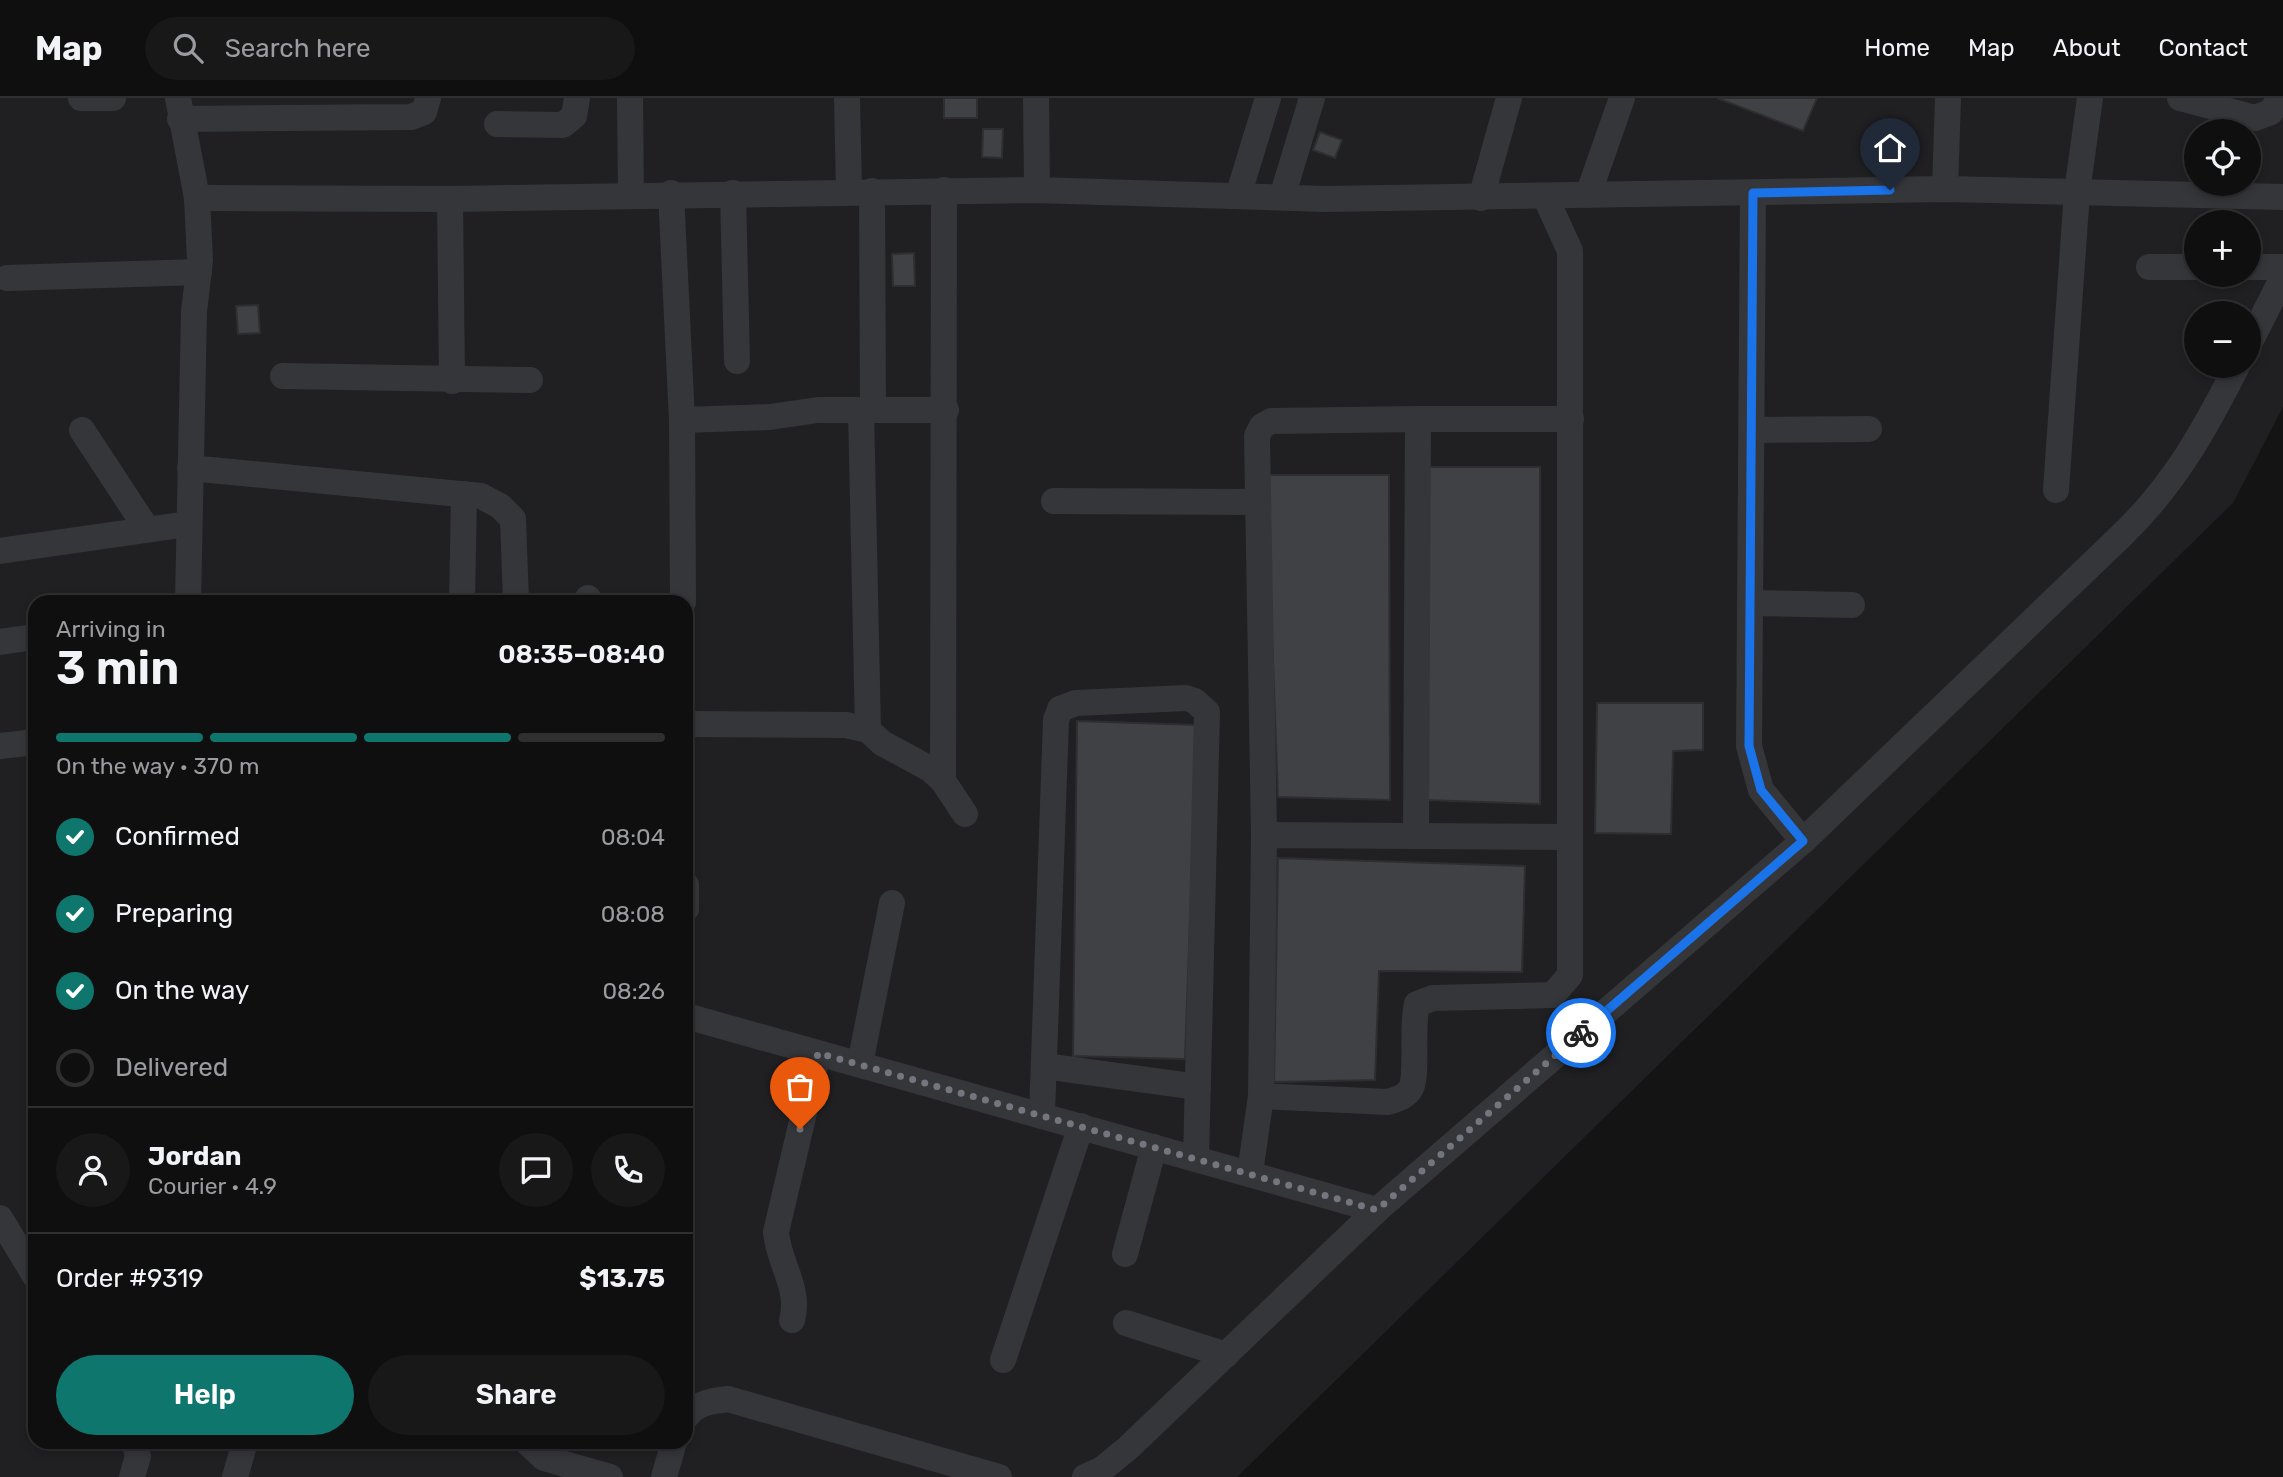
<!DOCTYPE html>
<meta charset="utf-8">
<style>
:root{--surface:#0f0f10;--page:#181819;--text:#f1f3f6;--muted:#9b9c9f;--line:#2f2f30;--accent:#0f766e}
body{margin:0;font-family:Rubik,sans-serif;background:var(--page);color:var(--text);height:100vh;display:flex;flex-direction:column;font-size:26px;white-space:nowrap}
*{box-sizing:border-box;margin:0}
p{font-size:23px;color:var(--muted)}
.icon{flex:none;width:38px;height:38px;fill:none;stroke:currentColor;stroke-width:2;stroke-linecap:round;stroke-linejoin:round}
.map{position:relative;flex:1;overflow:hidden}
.side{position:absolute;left:28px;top:497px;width:665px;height:854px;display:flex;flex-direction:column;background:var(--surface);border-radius:21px;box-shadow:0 4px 10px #0003,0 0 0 2px var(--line)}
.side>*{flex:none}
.tools{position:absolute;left:2184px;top:21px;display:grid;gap:14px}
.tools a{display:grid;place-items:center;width:77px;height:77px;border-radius:50%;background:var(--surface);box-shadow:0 4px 10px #0003,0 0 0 2px var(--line);font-size:35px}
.pin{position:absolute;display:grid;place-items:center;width:60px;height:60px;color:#fff;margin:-72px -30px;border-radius:50% 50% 50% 0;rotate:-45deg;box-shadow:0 0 7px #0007}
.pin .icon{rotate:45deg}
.courier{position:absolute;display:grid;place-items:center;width:70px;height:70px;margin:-35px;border:5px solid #1a73e8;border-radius:50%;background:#fff;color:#222;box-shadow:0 2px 9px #0007}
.summary em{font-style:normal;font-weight:600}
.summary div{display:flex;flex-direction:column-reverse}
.summary{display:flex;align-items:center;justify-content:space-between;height:119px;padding:0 28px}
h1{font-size:46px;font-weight:600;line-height:52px}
.bar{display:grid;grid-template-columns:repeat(4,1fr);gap:10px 7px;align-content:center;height:84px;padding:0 28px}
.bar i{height:9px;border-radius:5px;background:var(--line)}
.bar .active{background:var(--accent)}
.bar p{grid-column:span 4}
.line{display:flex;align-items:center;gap:18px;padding:0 28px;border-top:2px solid var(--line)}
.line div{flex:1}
.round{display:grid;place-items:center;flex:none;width:74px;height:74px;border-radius:37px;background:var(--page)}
ol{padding:0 28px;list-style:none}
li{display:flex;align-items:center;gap:21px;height:77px}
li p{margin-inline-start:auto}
li .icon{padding:7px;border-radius:50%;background:var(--accent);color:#fff;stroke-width:4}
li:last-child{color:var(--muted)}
li i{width:38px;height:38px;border:4px solid var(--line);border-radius:50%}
.primary-button{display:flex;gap:14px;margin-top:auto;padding:14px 28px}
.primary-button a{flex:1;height:80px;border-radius:42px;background:var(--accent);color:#fff;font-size:28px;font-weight:600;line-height:80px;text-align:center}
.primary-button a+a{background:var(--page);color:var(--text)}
header{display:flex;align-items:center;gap:42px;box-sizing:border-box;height:98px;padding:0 35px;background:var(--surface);border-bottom:2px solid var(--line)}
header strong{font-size:33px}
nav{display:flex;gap:38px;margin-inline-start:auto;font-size:24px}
.search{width:490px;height:63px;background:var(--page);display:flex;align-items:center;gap:18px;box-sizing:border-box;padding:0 24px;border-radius:38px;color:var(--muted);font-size:26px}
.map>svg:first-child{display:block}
</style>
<header>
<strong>Map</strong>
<div class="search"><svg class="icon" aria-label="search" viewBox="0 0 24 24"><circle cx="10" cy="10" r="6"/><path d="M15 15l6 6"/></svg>Search here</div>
<nav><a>Home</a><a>Map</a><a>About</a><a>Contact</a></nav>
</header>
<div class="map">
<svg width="2283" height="1379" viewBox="0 0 2283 1379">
<rect width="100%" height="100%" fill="#141415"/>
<path fill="#202022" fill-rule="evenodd" d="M0,0H2283V309L2233,405L1237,1379H0ZM2196,33H2249V86H2196ZM2196,124H2249V177H2196ZM2196,215H2249V268H2196ZM35,504H686V1344H35Z"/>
<g fill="#404145" stroke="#2e2e31" stroke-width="2">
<rect x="944" y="0" width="33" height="20"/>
<polygon points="1717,0 1817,0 1803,33"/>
<polygon points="983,31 1003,31 1002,60 982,59"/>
<polygon points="1320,34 1342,42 1335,60 1313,52"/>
<polygon points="914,155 915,188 893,188 892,156"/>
<polygon points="258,207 260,235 238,236 236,208"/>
<polygon points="1420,369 1540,369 1540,706 1425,702"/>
<polygon points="1266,377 1389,377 1390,702 1278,699"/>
<polygon points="1597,605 1703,605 1703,652 1673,653 1671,736 1595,735"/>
<polygon points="1077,623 1197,627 1185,961 1073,958"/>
<polygon points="1278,760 1525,768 1522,874 1379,873 1375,982 1274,984"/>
</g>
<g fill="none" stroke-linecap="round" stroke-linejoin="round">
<g stroke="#35363a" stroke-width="26">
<polyline points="81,0 113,0"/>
<polyline points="178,0 197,100 200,162 194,214 188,504"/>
<polyline points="630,0 631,96"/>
<polyline points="847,0 849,93"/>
<polyline points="1036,0 1037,92"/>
<polyline points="2180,0 2255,20 2271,14 2280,0"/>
<polyline points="180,21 411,19 424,14 428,0"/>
<polyline points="497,26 563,27 574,18 577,0"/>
<polyline points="1945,91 1948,0"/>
<polyline points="872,93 873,311"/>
<polyline points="671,95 682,322 683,504"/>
<polyline points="733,95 737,263"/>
<polyline points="1753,95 1749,648 1761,692 1803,743"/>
<polyline points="1588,97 1622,0"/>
<polyline points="1238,98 1268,0"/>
<polyline points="1282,99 1312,0"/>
<polyline points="197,100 450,101 1037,92 1326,101 1945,91 2283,99"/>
<polyline points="1481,100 1509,0"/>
<polyline points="450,101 452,283"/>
<polyline points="2149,169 2196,169"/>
<polyline points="2249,169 2283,169"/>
<polyline points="7,180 199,174"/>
<polyline points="2249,246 2283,179"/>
<polyline points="283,278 530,282"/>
<polyline points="861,312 868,632"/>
<polyline points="682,322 770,319 818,312 946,312"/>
<polyline points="82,332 147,431"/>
<polyline points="1752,332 1869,331"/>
<polyline points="190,370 481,398 500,408 513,421 516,504"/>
<polyline points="2056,392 2077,94 2090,0"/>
<polyline points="1054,403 1258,404"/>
<polyline points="0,453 188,426"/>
<polyline points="588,500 588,504"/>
<polyline points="462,504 464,396"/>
<polyline points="1752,505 1852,507"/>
<polyline points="0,544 35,539"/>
<polyline points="686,626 846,627 868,632 882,645 930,671 943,683 965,716"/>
<polyline points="0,648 35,644"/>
<polyline points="943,683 944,92"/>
<polyline points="1264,737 1257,338 1262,328 1271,323 1418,321"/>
<polyline points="1416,738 1568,739"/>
<polyline points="686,787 686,811"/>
<polyline points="686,918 1377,1112"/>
<polyline points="860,966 892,805"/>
<polyline points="1044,968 1198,989"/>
<path d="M1261,998L1388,1004C1397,1001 1406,999 1411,990C1418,976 1411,928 1417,906L1433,900L1553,897L1570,877V153L1545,98"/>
<polyline points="1042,1017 1056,622 1060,611 1076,605 1186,600 1195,603 1207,614 1196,1061"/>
<polyline points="1250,1075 1261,998 1264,737 1416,738 1418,321 1571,321"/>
<polyline points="0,1120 35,1178"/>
<polyline points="1125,1156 1154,1049"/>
<path d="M792,1222C801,1191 778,1164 776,1134L818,955"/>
<polyline points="1126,1225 1226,1257"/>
<polyline points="1003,1262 1081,1028"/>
<path d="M686,1319C696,1305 711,1303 728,1301L999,1379"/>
<polyline points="527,1344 544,1360 610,1379"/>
<polyline points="132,1379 138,1358 134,1344"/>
<polyline points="235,1379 245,1344"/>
<polyline points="664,1379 674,1344"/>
<path d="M1085,1379L1101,1372L1128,1350L1377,1112L1803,743L2121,438C2174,387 2204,333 2237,268"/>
</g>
</g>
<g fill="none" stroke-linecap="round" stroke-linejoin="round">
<polyline stroke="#72767e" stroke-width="7" stroke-dasharray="0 12.6" points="800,1031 818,955 1377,1112 1581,935"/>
<polyline stroke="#1a73e8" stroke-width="9" points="1581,935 1803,743 1761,692 1749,648 1753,95 1890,92"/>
</g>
</svg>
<div class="tools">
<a><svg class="icon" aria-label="locate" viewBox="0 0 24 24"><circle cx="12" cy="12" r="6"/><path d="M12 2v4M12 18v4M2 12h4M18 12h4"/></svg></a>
<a>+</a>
<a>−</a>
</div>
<div class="pin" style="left:800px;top:1031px;background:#ea580c"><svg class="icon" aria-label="bag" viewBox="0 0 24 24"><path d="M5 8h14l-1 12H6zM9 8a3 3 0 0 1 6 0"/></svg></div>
<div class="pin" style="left:1890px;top:92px;background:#1f2937"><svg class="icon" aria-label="home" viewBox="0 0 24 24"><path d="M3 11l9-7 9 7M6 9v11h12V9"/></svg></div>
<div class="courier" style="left:1581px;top:935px"><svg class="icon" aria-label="bike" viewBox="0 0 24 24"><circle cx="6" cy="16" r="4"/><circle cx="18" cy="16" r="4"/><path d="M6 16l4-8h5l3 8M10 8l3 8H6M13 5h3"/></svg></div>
<section class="side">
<div class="summary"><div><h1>3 min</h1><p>Arriving in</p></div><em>08:35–08:40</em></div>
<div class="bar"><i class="active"></i><i class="active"></i><i class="active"></i><i></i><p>On the way · 370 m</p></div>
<ol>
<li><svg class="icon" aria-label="check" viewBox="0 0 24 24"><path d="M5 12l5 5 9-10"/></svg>Confirmed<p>08:04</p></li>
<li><svg class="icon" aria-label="check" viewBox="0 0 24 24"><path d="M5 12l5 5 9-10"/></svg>Preparing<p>08:08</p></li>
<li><svg class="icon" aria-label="check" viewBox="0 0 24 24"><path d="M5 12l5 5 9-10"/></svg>On the way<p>08:26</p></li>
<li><i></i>Delivered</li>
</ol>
<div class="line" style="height:126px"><a class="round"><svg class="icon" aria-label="person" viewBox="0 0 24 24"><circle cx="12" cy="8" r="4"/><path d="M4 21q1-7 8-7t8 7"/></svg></a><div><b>Jordan</b><p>Courier · 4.9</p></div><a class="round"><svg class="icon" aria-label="chat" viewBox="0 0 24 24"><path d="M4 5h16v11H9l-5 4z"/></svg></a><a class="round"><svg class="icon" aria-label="phone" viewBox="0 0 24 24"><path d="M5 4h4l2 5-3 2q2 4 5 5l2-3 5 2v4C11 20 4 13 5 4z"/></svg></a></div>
<div class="line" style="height:91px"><div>Order #9319</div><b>$13.75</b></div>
<div class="primary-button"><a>Help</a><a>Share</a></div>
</section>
</div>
